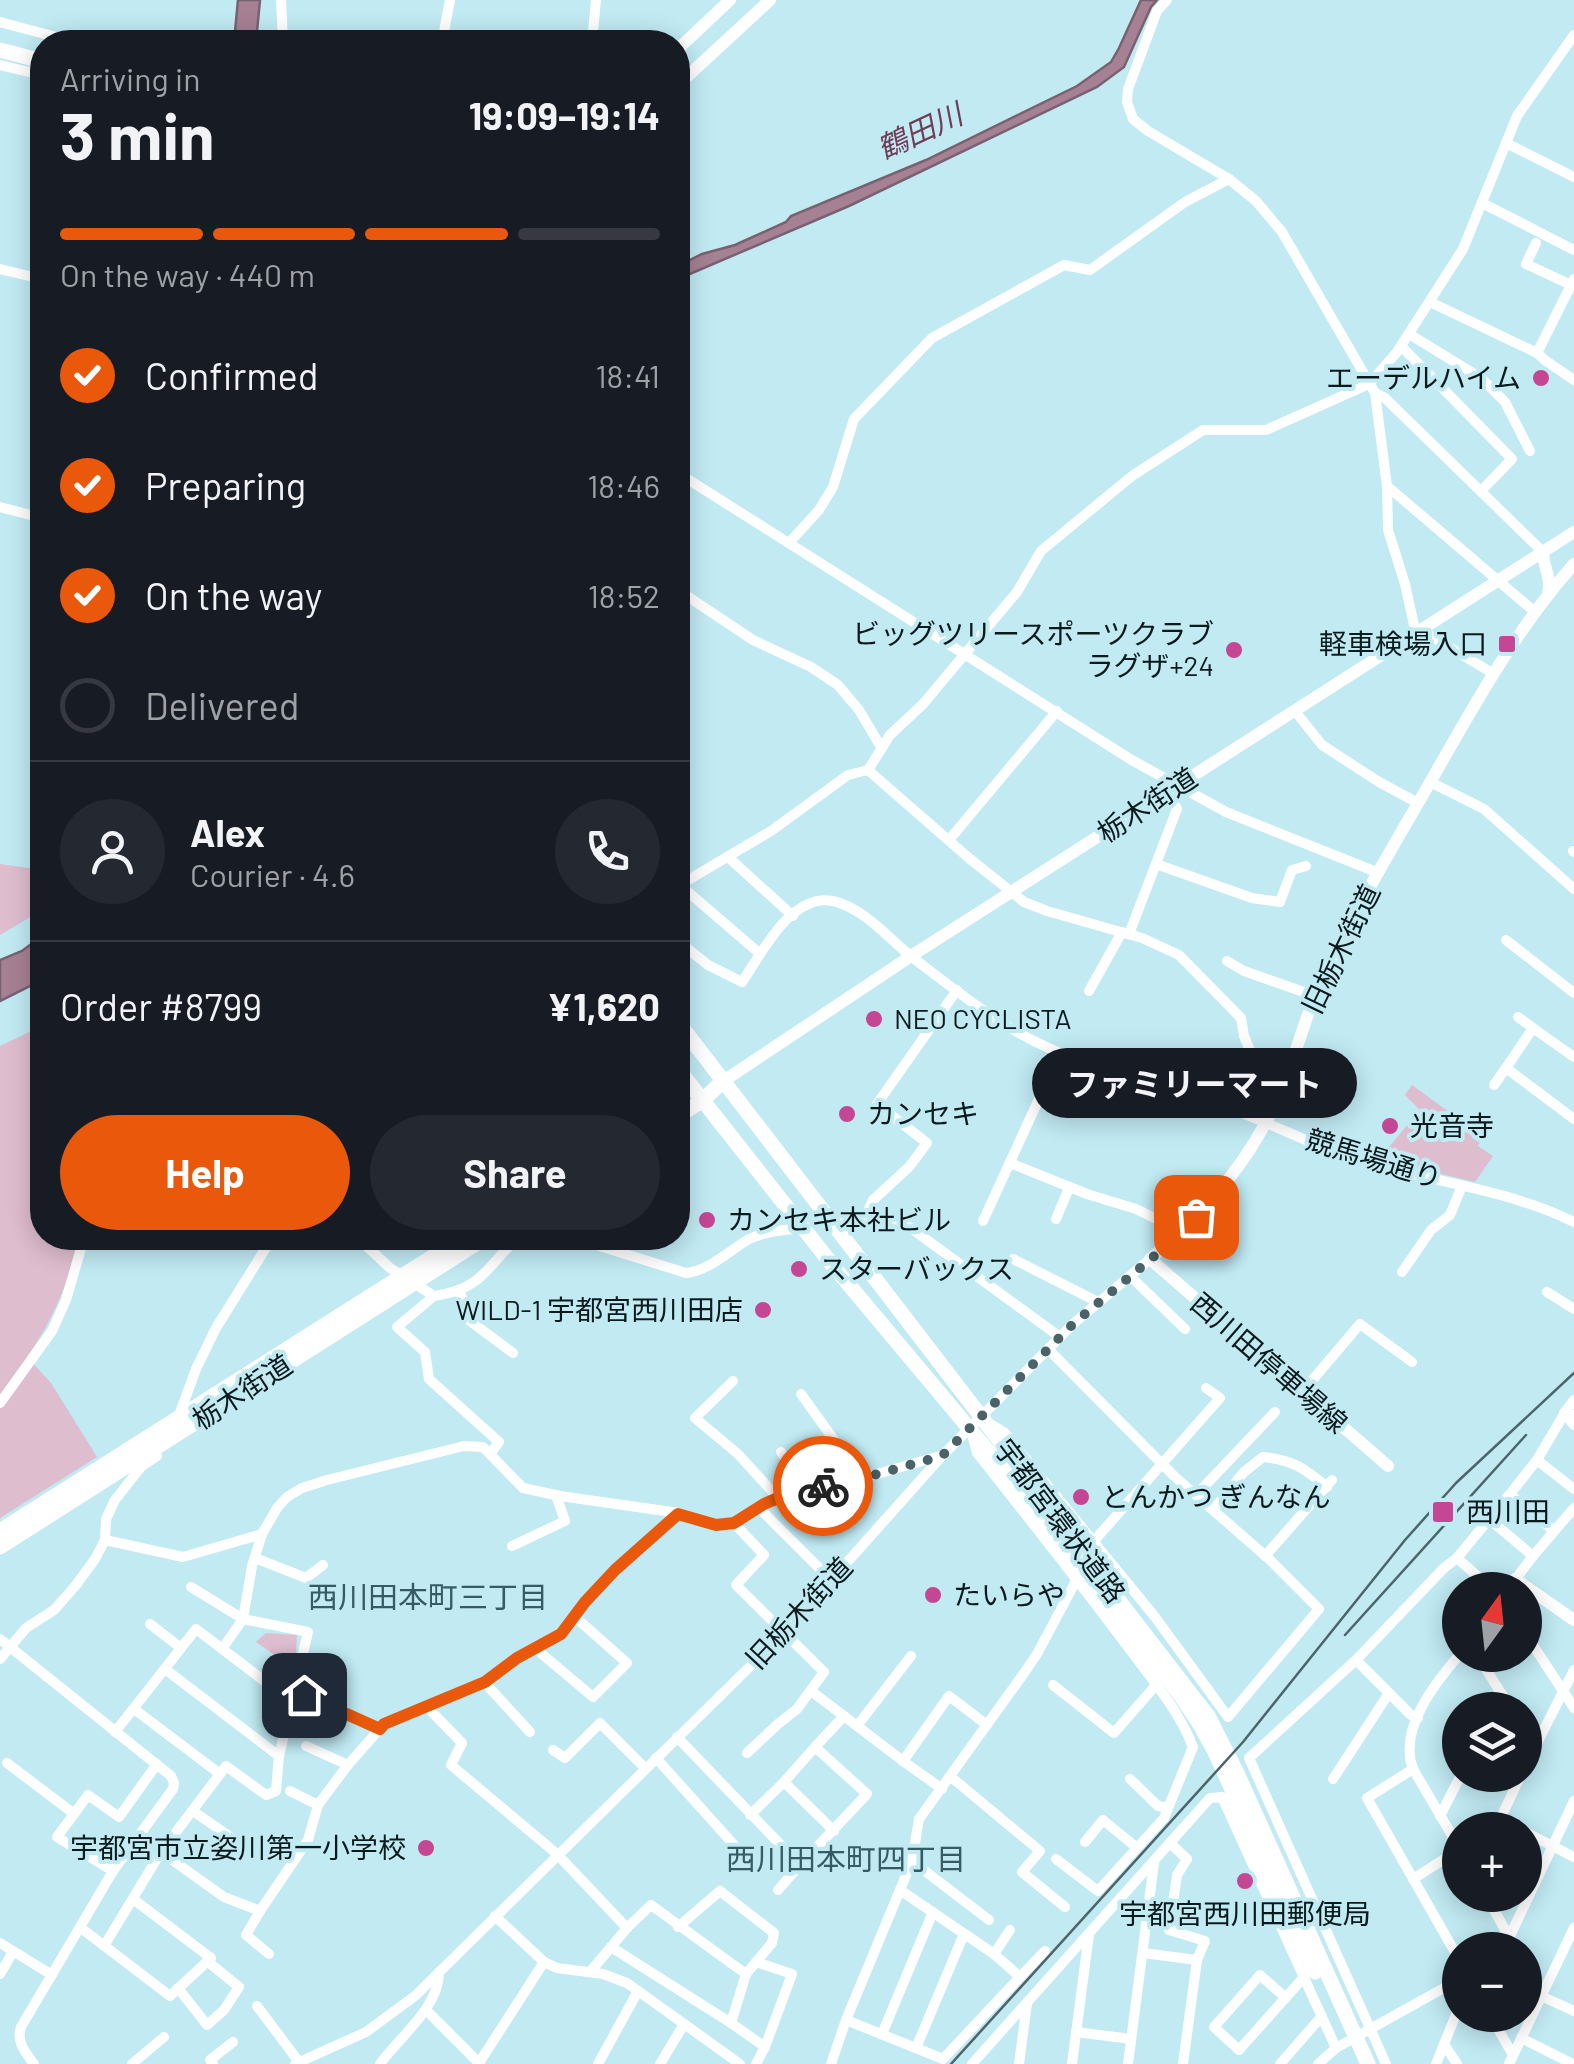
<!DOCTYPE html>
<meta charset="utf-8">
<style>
:root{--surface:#171b24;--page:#242831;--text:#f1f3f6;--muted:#9ea1a6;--line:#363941;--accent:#ea580c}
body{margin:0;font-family:Barlow,"Noto Sans JP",sans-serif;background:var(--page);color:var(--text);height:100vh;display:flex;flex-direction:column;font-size:38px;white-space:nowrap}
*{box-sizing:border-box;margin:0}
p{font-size:32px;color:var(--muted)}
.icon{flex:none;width:55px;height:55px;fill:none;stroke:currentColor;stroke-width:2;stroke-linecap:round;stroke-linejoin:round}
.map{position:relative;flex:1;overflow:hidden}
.sheet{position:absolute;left:30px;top:30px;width:660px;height:1220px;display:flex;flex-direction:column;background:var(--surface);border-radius:40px;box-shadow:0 5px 25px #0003}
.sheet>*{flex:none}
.needle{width:65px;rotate:15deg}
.controls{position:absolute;left:1442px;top:1572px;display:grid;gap:20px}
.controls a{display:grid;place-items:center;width:100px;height:100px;border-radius:50%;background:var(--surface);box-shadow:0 5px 25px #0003;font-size:50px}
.pin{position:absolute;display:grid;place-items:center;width:85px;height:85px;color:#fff;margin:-42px;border-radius:20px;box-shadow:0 5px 15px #0006}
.courier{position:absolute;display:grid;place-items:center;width:100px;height:100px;margin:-50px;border:8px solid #ea580c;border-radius:50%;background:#fff;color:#222;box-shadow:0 2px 12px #0007}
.bubble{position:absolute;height:70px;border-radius:35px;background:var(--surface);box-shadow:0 5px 25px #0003;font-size:32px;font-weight:700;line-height:70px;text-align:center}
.headline em{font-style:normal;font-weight:700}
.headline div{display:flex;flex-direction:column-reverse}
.headline{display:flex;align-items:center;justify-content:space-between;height:170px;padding:0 30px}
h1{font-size:65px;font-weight:700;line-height:75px}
.bar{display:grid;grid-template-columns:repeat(4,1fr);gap:15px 10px;align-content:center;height:120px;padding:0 30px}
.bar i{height:12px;border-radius:8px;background:var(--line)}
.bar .current{background:var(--accent)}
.bar p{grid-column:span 4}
.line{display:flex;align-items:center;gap:25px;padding:0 30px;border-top:2px solid var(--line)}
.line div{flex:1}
.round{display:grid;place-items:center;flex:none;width:105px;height:105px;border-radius:52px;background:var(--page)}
ol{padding:0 30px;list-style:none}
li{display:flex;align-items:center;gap:30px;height:110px}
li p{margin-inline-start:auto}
li .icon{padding:10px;border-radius:50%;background:var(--accent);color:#fff;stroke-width:4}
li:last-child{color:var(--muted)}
li i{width:55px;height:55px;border:5px solid var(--line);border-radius:50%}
.action{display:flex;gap:20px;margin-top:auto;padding:20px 30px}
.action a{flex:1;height:115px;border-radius:60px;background:var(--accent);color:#fff;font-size:40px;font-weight:700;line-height:115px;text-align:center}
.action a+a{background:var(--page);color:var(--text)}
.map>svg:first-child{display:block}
</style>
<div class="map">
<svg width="1574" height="2064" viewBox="0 0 1574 2064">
<rect width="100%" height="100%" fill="#c1eaf3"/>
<g fill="#debdce">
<polygon points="0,864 28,868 42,867 42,910 0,935"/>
<path d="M42,1026V1238H81C66,1285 56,1315 27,1357L51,1383L97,1457L0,1518V1046Z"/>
<polygon points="1412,1085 1482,1136 1478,1146 1493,1156 1475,1182 1379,1159 1420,1110 1405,1095"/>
<polygon points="266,1633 297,1635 295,1669 256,1642"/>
</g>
<g fill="#a68194" stroke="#786270" stroke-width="2.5">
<polygon points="238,0 260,0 256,42 234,42"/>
<polygon points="1141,0 1157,0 1151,7 1124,67 1097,87 849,206 678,279 678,266 702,254 735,245 786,222 791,216 926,160 1077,86 1111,62 1119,48"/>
<polygon points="42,936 42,980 0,1001 0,960 22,951"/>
</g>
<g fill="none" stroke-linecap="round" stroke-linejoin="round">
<g stroke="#fff" stroke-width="10">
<polyline points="281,0 283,42"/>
<polyline points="1167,0 1157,11 1128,89 1127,102 1133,119 1148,131 1229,179 1256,201 1282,232 1375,393 1385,398 1543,552"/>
<polyline points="0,22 75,42"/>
<polyline points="442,42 450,0"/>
<polyline points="592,42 596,0"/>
<polyline points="0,65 42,75"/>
<polyline points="1506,143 1574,177"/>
<polyline points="1482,203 1574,250"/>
<polyline points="1536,243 1526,264 1571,285"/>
<polyline points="0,269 42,279"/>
<polyline points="1430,302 1537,353 1546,361 1574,380"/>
<polyline points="1409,334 1481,378 1505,402 1530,451"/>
<polyline points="1401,346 1512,459 1481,491"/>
<polyline points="1537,353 1574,279"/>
<polyline points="1375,393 1387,486 1388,530 1405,584 1416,634"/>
<polyline points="678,473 1130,759 1226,812 1379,873"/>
<polyline points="1387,486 1535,612"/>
<polyline points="0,507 42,518"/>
<polyline points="789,543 819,510 833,487 854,419 932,338 1064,265 1090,270 1185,202 1229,179"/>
<polyline points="678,590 753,640 811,667 838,685 859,710 881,747"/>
<polyline points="1421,630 1494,674"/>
<polyline points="1295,711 1322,745 1379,782 1418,803"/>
<polyline points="868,770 970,859 1024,902 1047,911 1142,938 1179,955 1241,1018 1244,1036 1253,1058 1288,1073"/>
<polyline points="1430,782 1484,809 1574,889"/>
<polyline points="949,840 1057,711"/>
<polyline points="1573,851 1574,852"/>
<polyline points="728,857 793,916"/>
<polyline points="1156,864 1252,898 1280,902 1292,870 1306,866"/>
<polyline points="680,885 759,953"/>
<polyline points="678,886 771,831 848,775 868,770 890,735 923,704 1017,592 1041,551 1132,476 1203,430 1266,430 1369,384 1397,352 1463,249 1517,116 1574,35"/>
<polyline points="1129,934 1177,809 1169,792"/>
<polyline points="1506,940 1574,993"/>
<path d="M678,941L708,965L742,982C761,955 791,892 833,901C864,908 888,938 912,957C942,980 972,1004 1004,1024C1071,1067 1149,1081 1223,1106C1273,1123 1320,1150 1371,1164C1438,1182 1511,1191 1574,1222"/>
<polyline points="1227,961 1244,971 1315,996"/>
<polyline points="1089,991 1122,932"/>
<polyline points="1518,1017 1533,1028"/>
<polyline points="1574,1057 1533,1028 1506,1068 1574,1119"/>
<polyline points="1494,1085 1506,1068"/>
<polyline points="1010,1163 1087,1194 1136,1209 1181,1231"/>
<polyline points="866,1216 873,1200 909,1167 927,1143 877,1104 957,990"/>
<polyline points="1056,1219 1069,1188"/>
<polyline points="983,1221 1060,1053"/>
<path d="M833,1224C856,1215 877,1212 901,1221L1060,1337"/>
<path d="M358,1238L390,1268L434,1296C482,1289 486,1268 517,1238"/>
<path d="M574,1238L686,1273C709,1271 730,1250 749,1239C766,1231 786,1230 804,1228"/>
<polyline points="1013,1259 1098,1302"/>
<polyline points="1402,1272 1431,1230 1450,1215 1462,1186"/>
<polyline points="1130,1276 1185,1329"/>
<polyline points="458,1291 466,1304 466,1318 513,1353"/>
<polyline points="1547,1292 1574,1309"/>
<polyline points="434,1296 397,1327 425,1352 429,1379 499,1442 490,1454"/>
<polyline points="733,1381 695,1418 738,1454 778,1498"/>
<polyline points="1303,1391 1360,1324 1412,1362"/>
<polyline points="801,1394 842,1451 856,1480"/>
<polyline points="0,1403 52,1331 66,1300 84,1238"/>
<polyline points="1574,1415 1564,1413 1574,1425"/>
<polyline points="178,1418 196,1369 216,1328 272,1238"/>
<polyline points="992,1425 1004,1432 1155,1617 1228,1717 1319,1609 1269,1559 1175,1477 1048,1349"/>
<path d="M972,1434L977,1453C1027,1516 1077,1579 1125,1643C1149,1676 1178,1708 1193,1747L1164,1818L1098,1891L1056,1859"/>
<polyline points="781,1452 808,1489"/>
<polyline points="1537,1460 1574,1489"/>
<polyline points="1196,1495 1275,1412"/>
<polyline points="758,1507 832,1581"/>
<path d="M1213,1510L1244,1472L1263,1457C1293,1460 1304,1468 1327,1487"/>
<polyline points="1489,1519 1510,1494"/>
<polyline points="734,1523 764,1555 736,1585 824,1672 797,1709 778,1724 747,1753"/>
<polyline points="1554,1531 1510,1494 1537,1460 1567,1409 1574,1400"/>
<polyline points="105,1540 183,1557 262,1534"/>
<polyline points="1093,1542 1220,1398 1206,1388"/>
<polyline points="512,1546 565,1521 556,1495"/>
<polyline points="1265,1556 1332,1480"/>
<polyline points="1533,1556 1574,1508"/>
<polyline points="255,1558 306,1578 323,1565"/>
<polyline points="1493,1590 1457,1558 1489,1519 1533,1556 1507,1590"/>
<polyline points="150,1624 181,1648"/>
<polyline points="1525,1633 1574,1708"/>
<path d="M0,1639L171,1776L174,1783L173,1789L113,1871L21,2027C16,2042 25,2052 34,2064"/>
<polyline points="222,1649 243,1619 252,1566 262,1534 277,1508 287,1497 302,1488 327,1480 464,1446 483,1447 523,1488 560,1496 679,1513 716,1525 734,1523 764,1504 796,1492 856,1480 940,1456"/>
<polyline points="536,1649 593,1697 627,1663 575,1617"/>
<path d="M1460,1654C1435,1683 1398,1729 1413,1769L1460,1849"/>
<polyline points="1477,1655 1501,1693 1493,1710"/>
<polyline points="0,1659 26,1628 54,1610 76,1585 95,1559 105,1540 106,1519 115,1500 141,1467 157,1456"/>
<polyline points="1356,1660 1411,1715 1418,1718"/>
<polyline points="165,1669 279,1756"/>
<polyline points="485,1683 530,1732"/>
<polyline points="1053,1685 1114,1733 1156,1685"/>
<polyline points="811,1691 844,1716"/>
<polyline points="1501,1693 1513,1710"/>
<polyline points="304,1695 380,1729"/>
<polyline points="428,1708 462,1743 451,1765 557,1854 627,1928 590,1972"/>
<polyline points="134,1709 220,1774"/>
<polyline points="857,1726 911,1656"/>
<polyline points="1525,1727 1536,1744"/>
<polyline points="115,1732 196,1629 292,1702"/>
<polyline points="677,1737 800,1865 867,1794 815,1747 784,1782 750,1815"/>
<polyline points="306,1746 348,1765"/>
<polyline points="815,1747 844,1716 903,1761 949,1696 987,1725"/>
<polyline points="553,1750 565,1758 600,1723 645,1768"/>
<polyline points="656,1758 735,1846"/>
<polyline points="903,1761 942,1789"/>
<polyline points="7,1763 73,1813"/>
<polyline points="1525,1767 1574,1670"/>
<polyline points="1413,1769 1367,1798 1460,1961"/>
<polyline points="951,1777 1040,1851 1022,1872 1065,1907"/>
<polyline points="1130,1779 1158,1806 1168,1808"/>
<polyline points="1333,1779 1389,1693"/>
<polyline points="784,1782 834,1831"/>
<polyline points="290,1791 318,1805"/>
<polyline points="193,1811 239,1843 294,1860"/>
<polyline points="1440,1816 1461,1775"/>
<polyline points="1500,1819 1522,1830"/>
<polyline points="1495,1830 1521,1775"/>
<polyline points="1525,1832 1574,1857"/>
<polyline points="1085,1842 1103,1820 1136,1847"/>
<polyline points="1170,1843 1187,1859 1177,1875 1169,1930 1205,1941 1197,1960 1183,2064"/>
<polyline points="161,1852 224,1897 260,1911 308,1840 318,1805 347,1766 384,1724 485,1683 517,1658 561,1634 585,1602 615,1570 679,1513"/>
<polyline points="912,1861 989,1920"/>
<polyline points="113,1871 57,1837 88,1795 119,1817 157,1764"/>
<polyline points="1413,1879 1460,1849"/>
<polyline points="778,1890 800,1865"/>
<polyline points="1486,1895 1516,1950"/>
<polyline points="260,1911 246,1935 269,1954"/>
<polyline points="495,1916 544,1962 557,1968 603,1974 627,1983 740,2064"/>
<polyline points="81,1928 170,1996 211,1958 133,1899"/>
<polyline points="627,1928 651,1905 746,1974 772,1943 774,1933 720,1891 678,1927"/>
<polyline points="1509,1938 1574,1801"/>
<polyline points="0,1943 52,1975"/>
<polyline points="104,1946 161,1852 226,1766 266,1795 276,1791 279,1756 308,1632 243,1619 191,1587"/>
<polyline points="611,1947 731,2023 746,1974"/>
<polyline points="1143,1953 1197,1960"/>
<polyline points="994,1954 1010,1930"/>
<polyline points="1525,1967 1541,1996 1574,2011"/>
<polyline points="0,1974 13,1952"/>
<polyline points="1020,1977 1045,1951"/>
<polyline points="178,1988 207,2025 224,2010 239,1987 207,1961"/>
<polyline points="1286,1998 1260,1975 1214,2027 1239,2050 1304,1977"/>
<polyline points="257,2006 299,2062"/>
<polyline points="426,2010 480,2064"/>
<polyline points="1490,2015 1513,2055"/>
<polyline points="846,2020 943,2059 1020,1977 994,1954 900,1890"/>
<polyline points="731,2023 765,2047"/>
<polyline points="1076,2032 1131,2039"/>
<polyline points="882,2034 933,1912"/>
<polyline points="1521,2038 1573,2064"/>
<polyline points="1444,2044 1457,2064"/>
<polyline points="916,2048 964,1934"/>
<polyline points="479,2063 544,1962"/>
<polyline points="132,2064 164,2037"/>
<polyline points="213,2064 210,2060 233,2042"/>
<polyline points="295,2064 366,2032 415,1996 784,1633 942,1456 1048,1349 1073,1324 1150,1259"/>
<path d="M380,2064C400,2036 439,2008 439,1972"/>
<polyline points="598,2064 638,1991"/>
<polyline points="660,2064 684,2024"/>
<polyline points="756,2064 765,2047 792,1974 756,1962"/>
<polyline points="831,2064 846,2020 912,1861 919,1819 1022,1676 1037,1654 1077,1579"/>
<polyline points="972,2064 1210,1798 1222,1797 1336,2048"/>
<polyline points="1019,2064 1027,2003"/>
<polyline points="1072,2064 1089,1934"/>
<polyline points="1128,2064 1154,1863"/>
<polyline points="1280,2064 1322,2016"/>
<polyline points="1318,2064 1336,2048 1460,1979"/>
<polyline points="1386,2064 1249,1758 1356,1660 1444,1568 1457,1558"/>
<polyline points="1436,2064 1457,2012 1446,1987"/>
<polyline points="1509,2064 1574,1928"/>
</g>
<g stroke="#fff" stroke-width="12">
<polyline points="678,49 730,0"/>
<polyline points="678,85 770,0"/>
<path d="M1543,552C1543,567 1552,578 1548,593"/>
<polyline points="722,1082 911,956 1574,532"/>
<path d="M1388,1466L1150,1259C1207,1211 1255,1156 1283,1086C1297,1051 1306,1014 1322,979C1354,911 1394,845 1432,779C1474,705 1517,628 1574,564"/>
<polyline points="1515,1579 1574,1620"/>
</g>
<g stroke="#fff" stroke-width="15">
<polyline points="0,50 42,61"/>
<polyline points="678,1022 1019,1466 1066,1532 1208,1716 1237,1773 1368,2064"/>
<polyline points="678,1069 834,1267 1020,1489 1181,1696 1199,1723 1215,1752 1315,1972"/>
<polyline points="678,1116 702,1101 722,1082"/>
<polyline points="0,1531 462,1238"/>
<polyline points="0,1547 485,1238"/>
</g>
<g stroke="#4c656a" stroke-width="2.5">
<polyline points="1345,1635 1526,1435"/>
<polyline points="951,2064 1243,1742 1405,1540 1456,1483 1574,1373"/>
</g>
</g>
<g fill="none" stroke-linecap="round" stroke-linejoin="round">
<polyline stroke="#4b6368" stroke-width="10" stroke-dasharray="0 18" points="823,1486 856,1480 942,1456 1073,1324 1164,1248 1196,1217"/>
<polyline stroke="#ea580c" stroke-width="12" points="304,1695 380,1729 384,1724 485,1682 517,1658 561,1634 585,1602 615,1570 678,1514 716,1525 734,1523 764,1504 778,1498 823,1486"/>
</g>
<g fill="#c54693" stroke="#c1eaf3" stroke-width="4">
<circle cx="1541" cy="378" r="10"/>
<rect x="1497" y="634" width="20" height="20" rx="5"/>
<circle cx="1234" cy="650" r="10"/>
<circle cx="874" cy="1019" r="10"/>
<circle cx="847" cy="1114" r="10"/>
<circle cx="1390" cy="1126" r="10"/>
<circle cx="707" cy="1220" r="10"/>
<circle cx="799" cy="1269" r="10"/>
<circle cx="763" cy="1310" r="10"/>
<circle cx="1081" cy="1497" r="10"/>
<rect x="1431" y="1500" width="24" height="24" rx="5"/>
<circle cx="933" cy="1595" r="10"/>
<circle cx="426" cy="1848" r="10"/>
<circle cx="1245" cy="1881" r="10"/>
</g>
<g text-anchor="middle" stroke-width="8" stroke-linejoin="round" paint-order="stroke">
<g font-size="28" fill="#0b1a1d" stroke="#c1eaf3" text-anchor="start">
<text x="1521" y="388" text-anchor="end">エーデルハイム</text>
<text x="1214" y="644" text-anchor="end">ビッグツリースポーツクラブ<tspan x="1214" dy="32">ラグザ+24</tspan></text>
<text x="1487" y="654" text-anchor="end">軽車検場入口</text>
<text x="894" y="1029">NEO CYCLISTA</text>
<text x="867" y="1124">カンセキ</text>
<text x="1410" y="1136">光音寺</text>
<text x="727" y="1230">カンセキ本社ビル</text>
<text x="819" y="1279">スターバックス</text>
<text x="743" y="1320" text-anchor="end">WILD-1 宇都宮西川田店</text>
<text x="1101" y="1507">とんかつ ぎんなん</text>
<text x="1466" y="1522">西川田</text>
<text x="953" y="1605">たいらや</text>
<text x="406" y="1858" text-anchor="end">宇都宮市立姿川第一小学校</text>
<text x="1245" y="1924" text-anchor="middle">宇都宮西川田郵便局</text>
</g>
<g font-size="28" fill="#0b1a1d" stroke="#c1eaf3">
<text transform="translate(1147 805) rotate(-33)" y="10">栃木街道</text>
<text transform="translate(1341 949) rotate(-64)" y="10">旧栃木街道</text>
<text transform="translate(1374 1159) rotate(17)" y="10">競馬場通り</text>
<text transform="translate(1269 1363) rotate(41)" y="10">西川田停車場線</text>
<text transform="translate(242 1392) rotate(-33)" y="10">栃木街道</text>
<text transform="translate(1060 1521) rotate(53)" y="10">宇都宮環状道路</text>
<text transform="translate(799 1613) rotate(-47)" y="10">旧栃木街道</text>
</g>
<g font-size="30" font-style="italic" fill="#703d59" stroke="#c1eaf3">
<text transform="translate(920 132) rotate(-25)" y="10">鶴田川</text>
</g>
<g font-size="30" fill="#375b63" stroke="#c1eaf3">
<text x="428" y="1608">西川田本町三丁目</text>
<text x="846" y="1870">西川田本町四丁目</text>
</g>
</g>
</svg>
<div class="controls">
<a><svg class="needle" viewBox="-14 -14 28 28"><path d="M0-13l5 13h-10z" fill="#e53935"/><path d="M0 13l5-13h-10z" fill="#9ea1a6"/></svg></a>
<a><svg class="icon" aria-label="layers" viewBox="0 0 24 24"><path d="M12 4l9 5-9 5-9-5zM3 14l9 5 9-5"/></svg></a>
<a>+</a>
<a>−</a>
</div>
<div class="pin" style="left:1196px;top:1217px;background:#ea580c"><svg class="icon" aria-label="bag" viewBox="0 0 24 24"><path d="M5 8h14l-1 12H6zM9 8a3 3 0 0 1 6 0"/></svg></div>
<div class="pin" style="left:304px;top:1695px;background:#1f2937"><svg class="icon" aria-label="home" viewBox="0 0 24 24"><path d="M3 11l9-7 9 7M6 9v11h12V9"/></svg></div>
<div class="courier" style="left:823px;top:1486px"><svg class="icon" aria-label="bike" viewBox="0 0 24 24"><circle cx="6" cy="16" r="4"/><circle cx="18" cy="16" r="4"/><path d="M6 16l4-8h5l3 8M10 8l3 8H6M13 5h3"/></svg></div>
<div class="bubble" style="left:1032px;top:1048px;width:325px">ファミリーマート</div>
<section class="sheet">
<div class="headline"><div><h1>3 min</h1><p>Arriving in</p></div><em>19:09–19:14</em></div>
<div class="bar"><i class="current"></i><i class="current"></i><i class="current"></i><i></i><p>On the way · 440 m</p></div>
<ol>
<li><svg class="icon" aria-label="check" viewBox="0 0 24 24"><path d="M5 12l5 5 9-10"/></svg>Confirmed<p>18:41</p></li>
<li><svg class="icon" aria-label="check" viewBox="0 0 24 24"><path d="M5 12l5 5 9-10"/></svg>Preparing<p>18:46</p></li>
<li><svg class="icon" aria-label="check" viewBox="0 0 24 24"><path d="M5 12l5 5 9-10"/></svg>On the way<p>18:52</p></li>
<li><i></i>Delivered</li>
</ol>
<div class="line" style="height:180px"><a class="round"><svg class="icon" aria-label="person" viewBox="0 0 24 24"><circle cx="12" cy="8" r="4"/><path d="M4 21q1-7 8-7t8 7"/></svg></a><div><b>Alex</b><p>Courier · 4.6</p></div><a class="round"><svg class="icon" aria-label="phone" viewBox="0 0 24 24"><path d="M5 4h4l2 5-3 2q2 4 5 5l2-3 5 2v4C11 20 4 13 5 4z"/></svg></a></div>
<div class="line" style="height:130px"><div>Order #8799</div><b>¥1,620</b></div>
<div class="action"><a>Help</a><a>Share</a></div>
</section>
</div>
